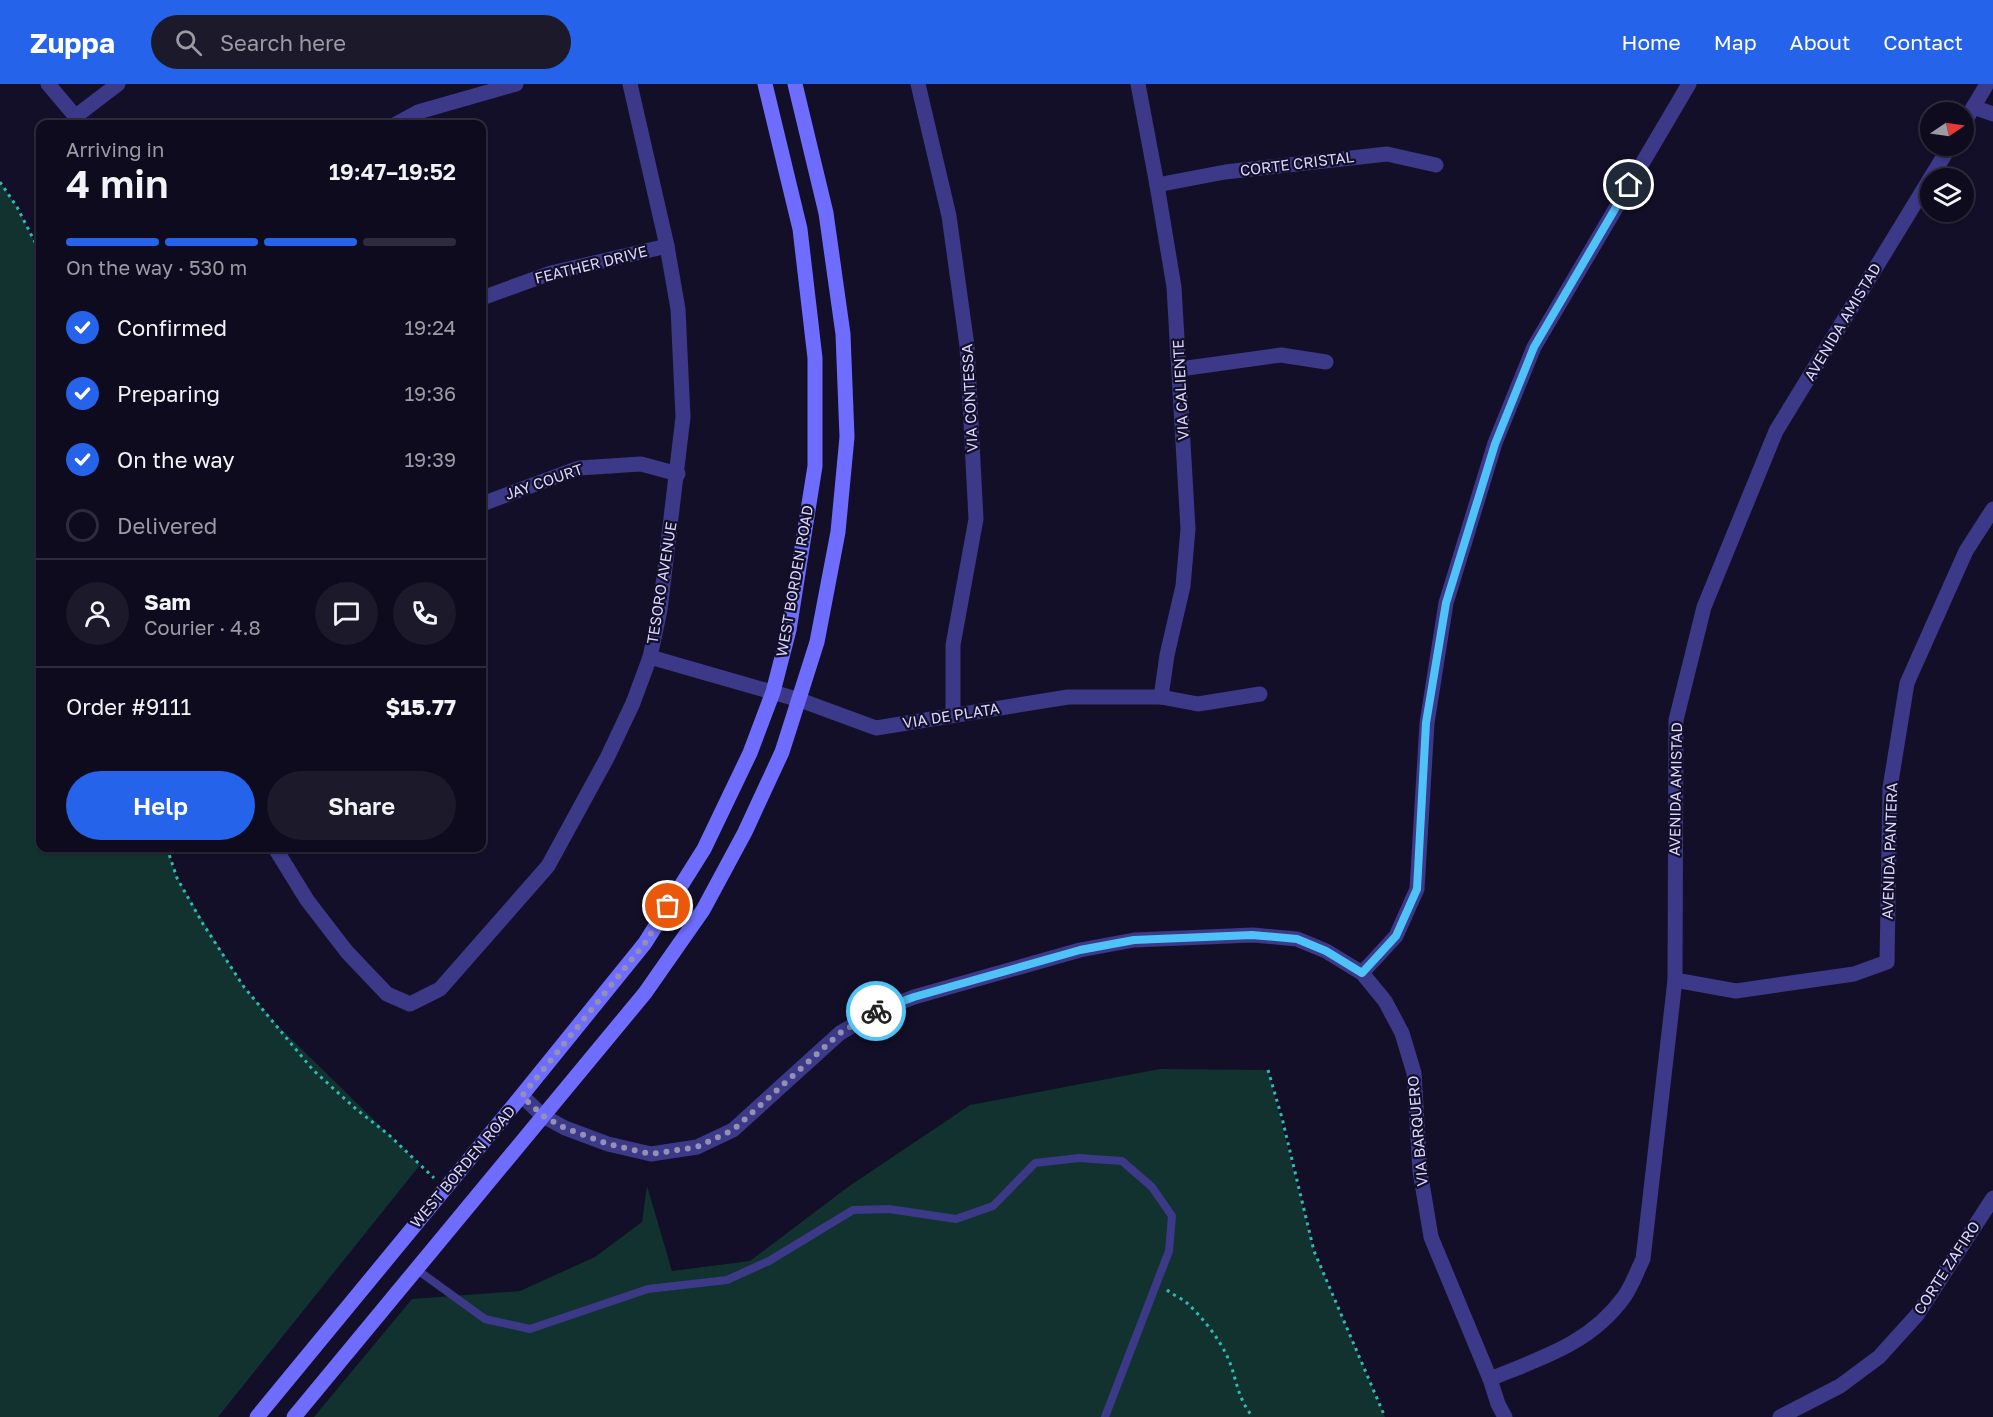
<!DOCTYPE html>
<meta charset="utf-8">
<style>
:root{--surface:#0e0b1e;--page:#1c192b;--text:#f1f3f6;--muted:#9b9ba4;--line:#2e2b3c;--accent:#2563eb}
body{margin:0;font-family:"Golos Text",sans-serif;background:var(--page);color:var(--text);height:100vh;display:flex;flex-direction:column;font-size:22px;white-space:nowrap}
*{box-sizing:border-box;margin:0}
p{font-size:20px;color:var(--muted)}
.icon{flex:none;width:33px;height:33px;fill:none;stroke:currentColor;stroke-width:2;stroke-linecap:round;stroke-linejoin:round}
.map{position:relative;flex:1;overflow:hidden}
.drawer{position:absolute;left:36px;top:36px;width:450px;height:732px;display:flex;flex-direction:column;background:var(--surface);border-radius:12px;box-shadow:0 2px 4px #0004,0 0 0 2px var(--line)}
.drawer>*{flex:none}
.needle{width:39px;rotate:77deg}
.controls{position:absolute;left:1920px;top:18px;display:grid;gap:12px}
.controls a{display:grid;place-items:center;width:54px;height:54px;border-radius:50%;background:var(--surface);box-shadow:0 2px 4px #0004,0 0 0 2px var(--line);font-size:30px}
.pin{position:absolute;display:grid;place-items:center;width:51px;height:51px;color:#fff;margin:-26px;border:3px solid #fff;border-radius:50%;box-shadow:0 2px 6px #0007}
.courier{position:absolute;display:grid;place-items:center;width:60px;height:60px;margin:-30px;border:4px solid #4fc3f7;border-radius:50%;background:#fff;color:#222;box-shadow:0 2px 8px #0007}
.overview em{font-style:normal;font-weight:600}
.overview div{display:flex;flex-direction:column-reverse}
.overview{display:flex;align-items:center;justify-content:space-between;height:102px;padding:0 30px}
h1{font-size:39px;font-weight:600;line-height:45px}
.bar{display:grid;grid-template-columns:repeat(4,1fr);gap:9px 6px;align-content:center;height:72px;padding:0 30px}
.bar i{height:8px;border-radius:4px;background:var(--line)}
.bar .on{background:var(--accent)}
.bar p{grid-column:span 4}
.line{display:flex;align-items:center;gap:15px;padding:0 30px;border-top:2px solid var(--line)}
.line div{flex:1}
.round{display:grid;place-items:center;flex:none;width:63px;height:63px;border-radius:32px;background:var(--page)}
ol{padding:0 30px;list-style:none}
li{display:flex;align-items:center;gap:18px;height:66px}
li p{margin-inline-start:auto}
li .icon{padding:6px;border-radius:50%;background:var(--accent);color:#fff;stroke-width:4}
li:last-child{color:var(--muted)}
li i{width:33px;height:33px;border:3px solid var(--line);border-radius:50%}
.cta{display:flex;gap:12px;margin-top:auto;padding:12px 30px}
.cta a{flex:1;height:69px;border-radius:36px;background:var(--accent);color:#fff;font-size:24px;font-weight:600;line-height:69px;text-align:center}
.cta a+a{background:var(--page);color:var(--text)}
header{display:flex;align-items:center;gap:36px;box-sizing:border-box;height:84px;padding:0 30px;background:var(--accent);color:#fff}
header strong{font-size:28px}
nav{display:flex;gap:33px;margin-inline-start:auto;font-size:21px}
.search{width:420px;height:54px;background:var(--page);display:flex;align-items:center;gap:15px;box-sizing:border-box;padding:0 21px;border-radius:33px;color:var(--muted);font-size:22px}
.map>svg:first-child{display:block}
</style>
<header>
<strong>Zuppa</strong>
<div class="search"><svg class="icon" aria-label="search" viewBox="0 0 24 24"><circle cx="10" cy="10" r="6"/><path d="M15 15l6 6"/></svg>Search here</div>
<nav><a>Home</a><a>Map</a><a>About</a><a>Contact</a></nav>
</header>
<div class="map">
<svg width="1993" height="1333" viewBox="0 0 1993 1333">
<rect width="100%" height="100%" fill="#130f28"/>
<g fill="#123230">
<polygon points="0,98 17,123 40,168 40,764 167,764 177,794 244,903 278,942 420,1081 218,1333 0,1333"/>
<polygon points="1160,985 1268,986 1314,1167 1385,1333 314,1333 412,1215 520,1207 595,1173 642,1138 647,1102 672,1187 750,1177 848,1103 970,1021"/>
</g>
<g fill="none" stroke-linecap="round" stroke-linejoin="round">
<g stroke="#2dbcb1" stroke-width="3" stroke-dasharray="3 4.5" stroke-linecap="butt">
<polyline points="0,98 17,123 40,168"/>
<polyline points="167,764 177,794 203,840 244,903 313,986 356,1025 389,1051 434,1094"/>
<polyline points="1268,986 1282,1034 1314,1167 1385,1333"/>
<path d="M1167,1206C1173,1211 1181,1214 1187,1219C1202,1233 1218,1253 1227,1272C1237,1293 1236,1313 1253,1333"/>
</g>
<polyline stroke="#3b3988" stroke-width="8" points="416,1185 485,1235 530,1245 648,1205 727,1196 769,1177 853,1126 889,1125 956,1135 993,1122 1035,1079 1079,1074 1122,1077 1152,1103 1172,1132 1169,1167 1105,1333"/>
<g stroke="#3b3988" stroke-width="15">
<polyline points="48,0 81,39"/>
<polyline points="918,0 949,132 967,262 976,435 953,561 953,631"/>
<polyline points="1138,0 1157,101 1174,203 1188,445 1183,502 1167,571 1161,613"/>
<polyline points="1973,23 1993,30"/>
<polyline points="76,32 118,0"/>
<polyline points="1964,39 1987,0"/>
<polyline points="396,40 418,28 516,0"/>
<polyline points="1157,101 1225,88 1387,70 1436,81"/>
<polyline points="482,214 551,189 667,162"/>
<polyline points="1180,285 1281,271 1326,278"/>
<polyline points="482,420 579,384 641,380 678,390"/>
<polyline points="650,573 800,616 876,644 1068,613 1161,613 1198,620 1260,610"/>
<polyline points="275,764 307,816 347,868 387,910 410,920 440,905 548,782 607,674 633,619 650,573 660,526 683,333 678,225 667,162 630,0"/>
<polyline points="1362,889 1396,852 1417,805 1427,639 1446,519 1495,359 1534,263 1689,0"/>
<polyline points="1675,896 1736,907 1854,890 1887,878 1890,704 1907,599 1966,467 1993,425"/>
<polyline points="522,1012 543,1032 565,1044 608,1060 651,1070 697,1063 733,1046 840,949 876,928 914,913 1080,866 1134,856 1253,851 1297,855 1326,867 1362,889 1385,917 1402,949 1414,989 1420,1087 1431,1153 1490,1295 1498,1320 1505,1333"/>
<path d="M1490,1295C1541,1274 1590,1260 1624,1213C1632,1202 1637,1187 1643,1175L1675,896L1676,636L1704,523L1776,347L1950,62"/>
<polyline points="1780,1333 1840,1302 1879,1273 1917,1231 1993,1114"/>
</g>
<g stroke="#6e6dff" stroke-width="15">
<polyline points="257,1333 518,1016 645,859 704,765 750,669 773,608 789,546 815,382 815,274 800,145 765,0"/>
<polyline points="294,1333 645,909 703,826 745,748 782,668 817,558 838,448 847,353 843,250 826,129 795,0"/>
</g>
</g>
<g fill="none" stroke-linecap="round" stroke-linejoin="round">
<polyline stroke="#9490b4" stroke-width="6" stroke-dasharray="0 10.8" points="668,822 645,859 522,1012 543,1032 565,1044 608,1060 651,1070 697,1063 733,1046 840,949 876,927"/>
<polyline stroke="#4fc3f7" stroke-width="8" points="876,927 914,913 1080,866 1134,856 1252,851 1297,855 1326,867 1362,889 1396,852 1417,805 1426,639 1446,519 1495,360 1534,263 1629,101"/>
</g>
<g text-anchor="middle" stroke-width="4.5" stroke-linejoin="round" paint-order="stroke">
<g font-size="15" fill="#dad6ff" stroke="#130f28">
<text transform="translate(1297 80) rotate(-7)" y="5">CORTE CRISTAL</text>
<text transform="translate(591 181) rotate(-14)" y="5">FEATHER DRIVE</text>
<text transform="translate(1843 238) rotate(-59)" y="5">AVENIDA AMISTAD</text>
<text transform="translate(1181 306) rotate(-93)" y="5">VIA CALIENTE</text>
<text transform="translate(970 314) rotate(-93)" y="5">VIA CONTESSA</text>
<text transform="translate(544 398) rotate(-19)" y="5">JAY COURT</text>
<text transform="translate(795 497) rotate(-80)" y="5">WEST BORDEN ROAD</text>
<text transform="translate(662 499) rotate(-81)" y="5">TESORO AVENUE</text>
<text transform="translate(951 632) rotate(-9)" y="5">VIA DE PLATA</text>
<text transform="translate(1676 705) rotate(-89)" y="5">AVENIDA AMISTAD</text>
<text transform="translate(1890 767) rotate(-88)" y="5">AVENIDA PANTERA</text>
<text transform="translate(1418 1047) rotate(-95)" y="5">VIA BARQUERO</text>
<text transform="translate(463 1083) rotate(-50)" y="5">WEST BORDEN ROAD</text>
<text transform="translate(1947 1184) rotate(-57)" y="5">CORTE ZAFIRO</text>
</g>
</g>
</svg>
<div class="controls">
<a><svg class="needle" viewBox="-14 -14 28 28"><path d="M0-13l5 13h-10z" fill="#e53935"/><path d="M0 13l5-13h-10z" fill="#9b9ba4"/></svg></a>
<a><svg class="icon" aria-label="layers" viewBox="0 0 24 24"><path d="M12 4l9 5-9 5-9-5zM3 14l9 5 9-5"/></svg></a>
</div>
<div class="pin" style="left:668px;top:822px;background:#ea580c"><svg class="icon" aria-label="bag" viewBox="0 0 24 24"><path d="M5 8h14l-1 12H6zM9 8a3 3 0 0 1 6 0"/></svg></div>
<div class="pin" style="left:1629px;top:101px;background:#1f2937"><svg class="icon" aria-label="home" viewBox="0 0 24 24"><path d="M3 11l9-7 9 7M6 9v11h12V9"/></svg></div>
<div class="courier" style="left:876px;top:927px"><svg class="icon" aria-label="bike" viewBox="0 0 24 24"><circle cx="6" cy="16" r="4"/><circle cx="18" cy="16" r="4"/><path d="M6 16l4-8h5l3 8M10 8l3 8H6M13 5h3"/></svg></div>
<section class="drawer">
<div class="overview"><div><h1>4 min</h1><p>Arriving in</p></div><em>19:47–19:52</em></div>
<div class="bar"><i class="on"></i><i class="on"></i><i class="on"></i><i></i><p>On the way · 530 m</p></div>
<ol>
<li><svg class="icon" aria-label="check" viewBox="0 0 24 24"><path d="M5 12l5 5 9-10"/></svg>Confirmed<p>19:24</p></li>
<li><svg class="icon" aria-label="check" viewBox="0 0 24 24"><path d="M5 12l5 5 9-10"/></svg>Preparing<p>19:36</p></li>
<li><svg class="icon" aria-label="check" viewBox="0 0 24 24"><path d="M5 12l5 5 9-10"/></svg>On the way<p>19:39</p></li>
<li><i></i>Delivered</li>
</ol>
<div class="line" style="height:108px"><a class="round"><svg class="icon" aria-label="person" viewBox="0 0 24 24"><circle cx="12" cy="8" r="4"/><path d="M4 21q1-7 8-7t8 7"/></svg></a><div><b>Sam</b><p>Courier · 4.8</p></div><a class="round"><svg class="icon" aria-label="chat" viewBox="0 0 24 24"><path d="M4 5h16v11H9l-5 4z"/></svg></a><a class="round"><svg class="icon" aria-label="phone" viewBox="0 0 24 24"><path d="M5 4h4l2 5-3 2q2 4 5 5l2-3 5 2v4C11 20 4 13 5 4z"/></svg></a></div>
<div class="line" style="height:78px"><div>Order #9111</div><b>$15.77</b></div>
<div class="cta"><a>Help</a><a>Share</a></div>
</section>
</div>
